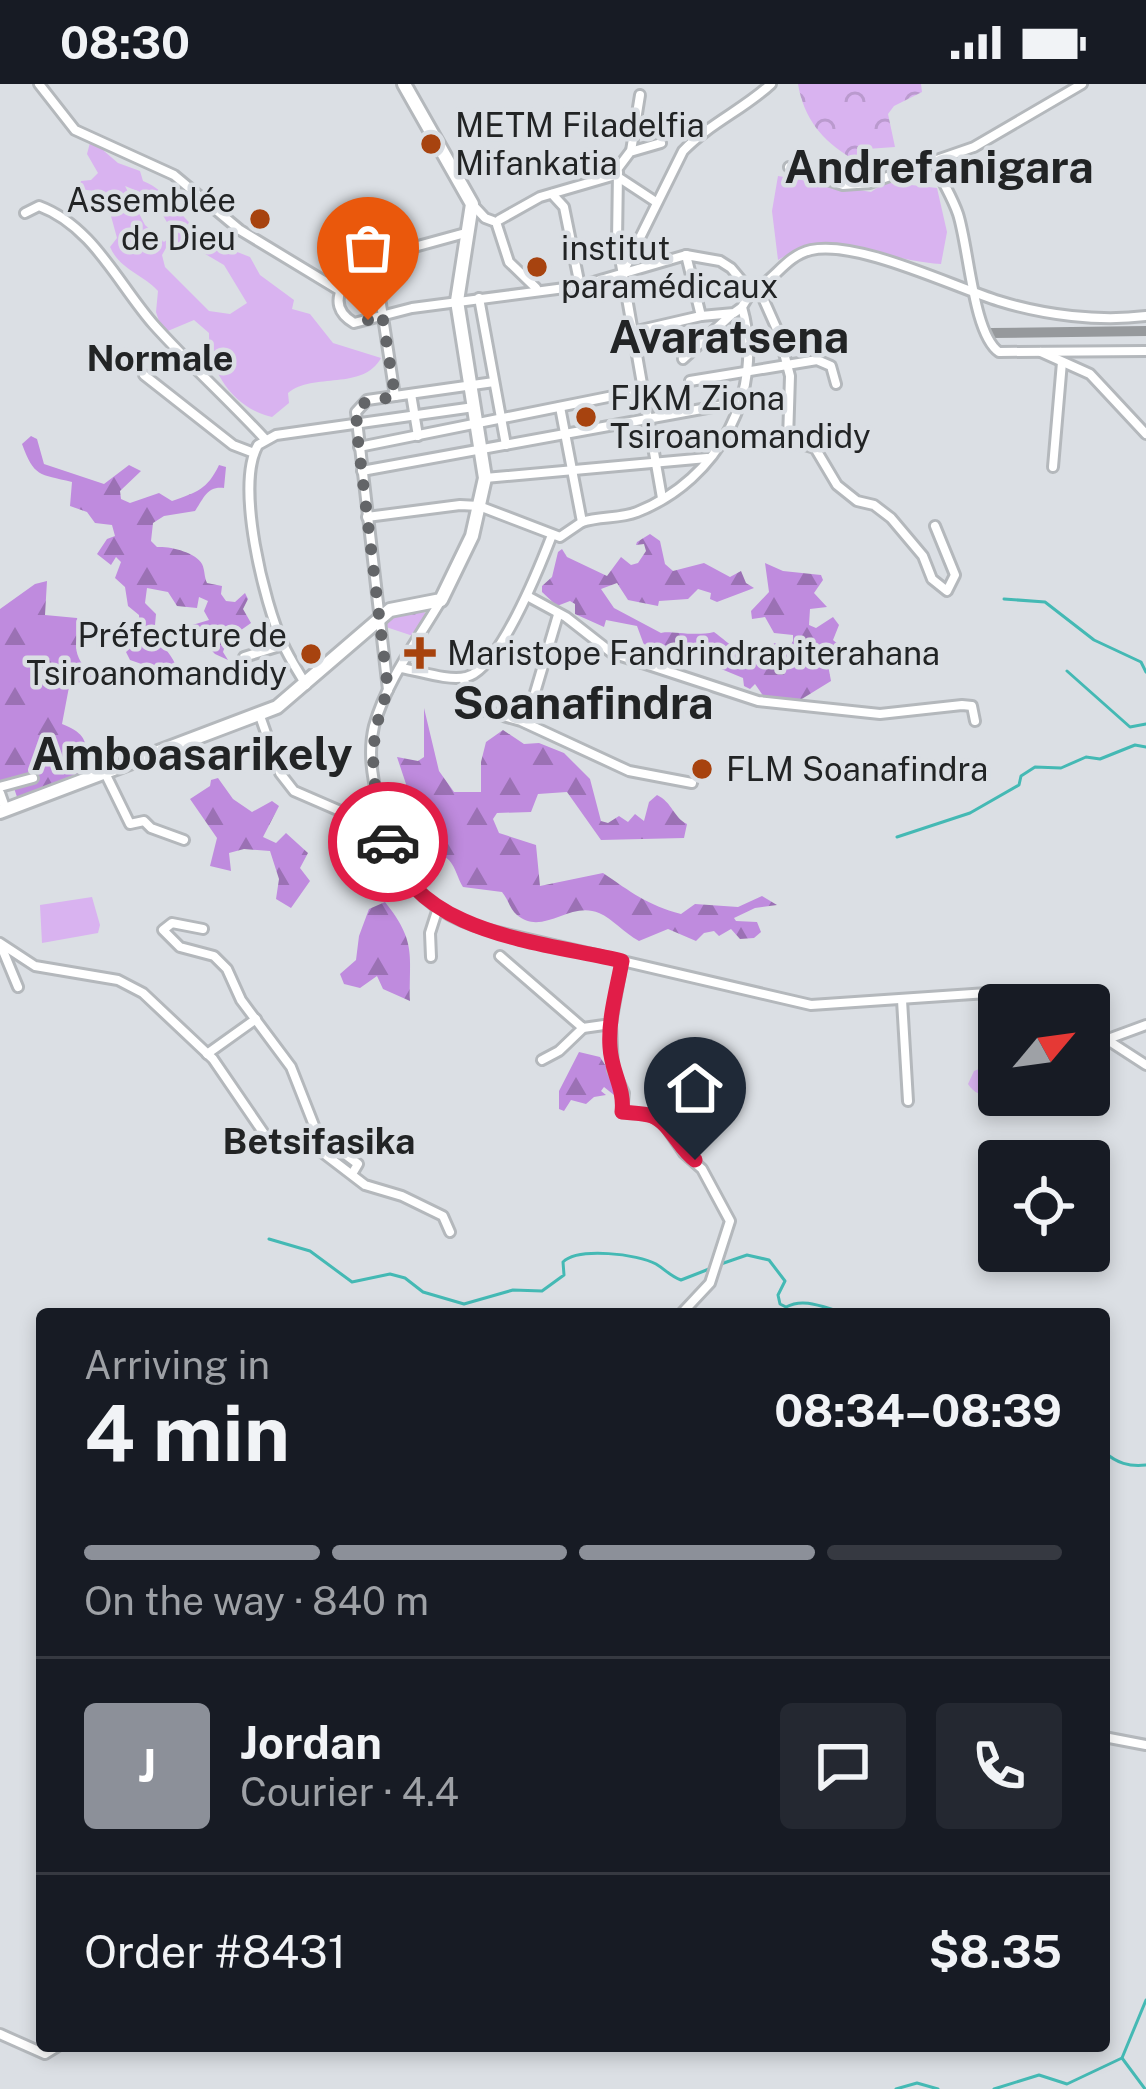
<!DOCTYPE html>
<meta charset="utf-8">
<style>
:root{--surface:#171b24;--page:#242831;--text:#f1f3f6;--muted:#9ea1a6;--line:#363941;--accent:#8c9099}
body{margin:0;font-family:"Public Sans",sans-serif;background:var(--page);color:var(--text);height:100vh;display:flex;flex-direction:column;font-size:45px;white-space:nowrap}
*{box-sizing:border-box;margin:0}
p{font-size:39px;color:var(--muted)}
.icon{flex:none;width:66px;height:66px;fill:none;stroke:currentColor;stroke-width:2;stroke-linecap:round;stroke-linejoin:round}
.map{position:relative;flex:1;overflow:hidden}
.details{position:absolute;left:36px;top:1224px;width:1074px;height:744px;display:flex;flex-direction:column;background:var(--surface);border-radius:12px;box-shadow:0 6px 18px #0003}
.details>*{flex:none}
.needle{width:78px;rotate:61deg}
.buttons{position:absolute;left:978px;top:900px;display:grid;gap:24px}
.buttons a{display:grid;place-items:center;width:132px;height:132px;border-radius:12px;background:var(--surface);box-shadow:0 6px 18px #0003;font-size:60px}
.pin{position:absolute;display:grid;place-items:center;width:102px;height:102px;color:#fff;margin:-123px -51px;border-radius:50% 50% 50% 0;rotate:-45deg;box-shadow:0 0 12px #0007}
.pin .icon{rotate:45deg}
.courier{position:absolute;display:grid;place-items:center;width:120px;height:120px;margin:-60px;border:9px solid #e11d48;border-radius:50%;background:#fff;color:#222;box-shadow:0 3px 15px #0007}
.head em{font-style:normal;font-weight:700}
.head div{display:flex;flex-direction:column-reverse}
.head{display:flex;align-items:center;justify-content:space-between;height:204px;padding:0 48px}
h1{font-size:78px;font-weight:700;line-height:90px}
.bar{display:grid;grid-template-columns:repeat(4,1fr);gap:18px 12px;align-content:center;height:144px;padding:0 48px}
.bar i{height:15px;border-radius:9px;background:var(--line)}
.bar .active{background:var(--accent)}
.bar p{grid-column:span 4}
.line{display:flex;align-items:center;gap:30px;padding:0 48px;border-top:3px solid var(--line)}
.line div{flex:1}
.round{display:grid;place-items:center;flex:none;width:126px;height:126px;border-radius:12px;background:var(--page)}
.status{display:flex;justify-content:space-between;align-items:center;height:84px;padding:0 60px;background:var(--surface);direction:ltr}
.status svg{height:33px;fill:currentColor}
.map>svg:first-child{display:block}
</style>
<div class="status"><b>08:30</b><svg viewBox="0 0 49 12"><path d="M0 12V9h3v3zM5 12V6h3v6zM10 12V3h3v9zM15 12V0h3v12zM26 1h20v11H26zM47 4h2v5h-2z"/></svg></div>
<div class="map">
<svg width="1146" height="2005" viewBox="0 0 1146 2005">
<defs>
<pattern id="forest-firs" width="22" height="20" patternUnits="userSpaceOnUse" patternTransform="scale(3)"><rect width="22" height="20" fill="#bf8bde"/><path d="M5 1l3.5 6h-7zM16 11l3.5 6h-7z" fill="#9b71b4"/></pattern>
<pattern id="wetland-marsh" width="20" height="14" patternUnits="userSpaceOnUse" patternTransform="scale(3)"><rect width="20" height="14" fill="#d9b3f0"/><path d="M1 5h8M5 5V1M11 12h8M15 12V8" fill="none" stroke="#ba9ace"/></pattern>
<pattern id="park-crowns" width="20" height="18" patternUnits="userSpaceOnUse" patternTransform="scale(3)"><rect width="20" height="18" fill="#d9b3f0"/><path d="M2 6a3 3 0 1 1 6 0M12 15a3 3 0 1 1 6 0" fill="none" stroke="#ba9ace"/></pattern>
</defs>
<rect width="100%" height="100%" fill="#dbdfe4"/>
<g fill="#d9b3f0" fill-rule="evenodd">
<path d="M92,51L106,60L104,67L118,79L140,87L143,97C171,108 179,135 204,150L221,146L229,153L227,164L250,173L260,191L294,216L292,225L310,230L333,259L381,274C363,307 313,288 288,309L289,319L272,333C234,325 208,287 209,249L194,236L163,249L156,228L158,207C143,190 120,186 110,163L117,154L111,132L117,118L106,116L95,107L79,105L81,97L91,96L98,89L87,70ZM125,102L152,113L174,150L164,158L145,141ZM183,157L224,181L247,219L230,230L209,227L165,183L162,171L166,164Z"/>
<path d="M778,92L871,108L886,98L937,104L947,148L941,180C887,177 828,145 778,176L772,127Z"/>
<polygon points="92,813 100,841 98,849 42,859 40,821"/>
</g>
<g fill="url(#forest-firs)">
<path d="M31,352L37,355L44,380L104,400L129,381L141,387L120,407L121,415L130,419L159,409L172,417C197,408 207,406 219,381L226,383L224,404C207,402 204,414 195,427L164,432L153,439L151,457L157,463C169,462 196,468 202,480C205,486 204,493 207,499L222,502L221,510L226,517L235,518L245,509L248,515L243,525L251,539L227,556L223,568L228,576L215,570L195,549L183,548L189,542L209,536L204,527L208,517L199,513L197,524L177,522L168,508L147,504L145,519L156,530L154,552C167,567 182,580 177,602L159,586L130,576L126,568L140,556L139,531L128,522L125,503L115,494L121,478L116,473L111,481L97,470L107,455L115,452L112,441L95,439L87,428L70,422L72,398C39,390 34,393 22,360Z"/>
<path d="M650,450L660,457L665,480L673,487L704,479L730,493L741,487L746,499L754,504L717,518L710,515L711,509L698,505L688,515L659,517L658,522L628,516L617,499L601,505L614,524L661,549C667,546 694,553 714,548C732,561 747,579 769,576L766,564L775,559L780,563L790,562L793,557V551L774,549L765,533L752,535L751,527L769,508L765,479L783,487L821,491L823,496L814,509L827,523L810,525L809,541L816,544L833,533L839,541L833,556L844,565L839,569L841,579L828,581L831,597L792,621L766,616L755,600L750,605L744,602L743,594L714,582L720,573L710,561L703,560L698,571L685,564C669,573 659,571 644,561L637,542L606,536L604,543L575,530V520L570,517L557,522L542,508V502L552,493L558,468L562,465L567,473L607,492L621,473L631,481L638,479L646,467L644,460L636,461L637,458Z"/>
<path d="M47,497L45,531L77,534L81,544C70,567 79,577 94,595L91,602L80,598L69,603L62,640C86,650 87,656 86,681L98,689L18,716L12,698L0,699V525L35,500Z"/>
<path d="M424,624L439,687L454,708H481V678L486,658L503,646L524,660L539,659L564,669L590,695L601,737L608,739L619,732L628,738L635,730L644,737L649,718L657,711C672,718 674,734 687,740L684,754L601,756L567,708L538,710L531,728L497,729L493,735L499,749L536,761L540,802L603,789C631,808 647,821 681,830L695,820L738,823L762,812L777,821L755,824L734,834L736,837L757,838L761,848L754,854L740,855L731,845L719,852L714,847L704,849L696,857L668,845L639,857C624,849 613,835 599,829C570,816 543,853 517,831C510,825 508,815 502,808L463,803C455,790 455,773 436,770L428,782H422L407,763L413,744L401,724L406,700L397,673L418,677L424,673Z"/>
<polygon points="218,694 233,715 252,728 272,717 279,722 263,753 276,759 286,749 308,769 300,784 310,797 291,824 276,815 279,795 270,767 244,765 229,769 231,787 210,782 217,754 190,715 210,702 211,696"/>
<path d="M385,818C417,858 409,871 410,917L383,905L377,892L360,904L344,900L340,890L356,876L359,852L369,825Z"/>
<polygon points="579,968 600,973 622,1007 614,1011 604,1003 601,1007 606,1011 594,1013 586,1020 571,1016 564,1027 559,1025 559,1007"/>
</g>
<path fill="url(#wetland-marsh)" d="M999,977V1010C985,1013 976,1012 968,1000L974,987Z"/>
<g fill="url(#park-crowns)">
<path d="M798,0H921L922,8L894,22L888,30L895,63L867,65L851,74C822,56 804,35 798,0Z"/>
<polygon points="422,523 427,533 416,553 386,543 385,536"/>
</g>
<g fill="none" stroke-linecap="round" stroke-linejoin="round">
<g stroke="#44b9b4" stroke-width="3">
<polyline points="1004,515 1045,518 1094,556 1141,578 1146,588"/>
<polyline points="1067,587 1130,643 1146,640"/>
<polyline points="897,753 970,729 1019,701 1021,692 1035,683 1061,684 1086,673 1100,675 1135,661 1146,663"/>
<path d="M269,1155L310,1167L352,1198L390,1190L405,1194L423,1208L464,1220L513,1206L542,1207L564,1191L563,1178C578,1163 638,1170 656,1180C666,1186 670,1192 681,1196L709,1185"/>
<path d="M718,1181L747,1171L769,1176L785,1197L778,1211L780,1220L786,1223C806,1212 828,1226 849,1230"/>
<path d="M1104,1368C1117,1379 1129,1383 1146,1381"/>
<polyline points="1122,1974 1145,2005"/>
<polyline points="896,2005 917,1999 938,2005"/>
<polyline points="994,2005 1039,1991 1067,2000 1122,1974 1146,1916"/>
</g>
<polyline stroke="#96999c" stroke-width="10" points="991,249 1146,247"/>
<g stroke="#b4b8bc" stroke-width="14">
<g id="minor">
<polyline points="39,0 75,46 174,91 240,146 339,206"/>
<polyline points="631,67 640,11"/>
<path d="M934,77C940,95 952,112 958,130C969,164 973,250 999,268L1146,267"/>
<polyline points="789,83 843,101 870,99 974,63 1082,0"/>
<polyline points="618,88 617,157 662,414"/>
<polyline points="618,93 656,118"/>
<polyline points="552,110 564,123 580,202"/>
<polyline points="472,120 485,134 493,137"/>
<path d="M25,129L39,122C93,142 118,200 154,241C190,281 229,316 265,355"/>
<polyline points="499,136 540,113 612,92 630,68 661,59"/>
<polyline points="497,141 509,178 536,204"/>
<polyline points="686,171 701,232"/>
<path d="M374,174C349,188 320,219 354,239L412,224L580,202L686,171L720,177L731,184L751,208C774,198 785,172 811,166C858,156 951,202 999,217C1044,231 1099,238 1146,232"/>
<path d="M622,190L683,67C709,40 744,25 771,0"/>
<polyline points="759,205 779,250 790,292 788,356 815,364 837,401 857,417 874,421 891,434 923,472 932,495 947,507 955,491 935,442"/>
<polyline points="479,214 506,361"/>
<polyline points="632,248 701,232 734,229 741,224"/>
<polyline points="1041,268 1090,290 1146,350"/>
<polyline points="683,275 732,230"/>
<polyline points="144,291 233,361 254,369"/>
<polyline points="690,297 817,276 831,282 836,300"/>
<polyline points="411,310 418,352"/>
<polyline points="395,312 374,174 469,148"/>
<polyline points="359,363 643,306"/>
<polyline points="1053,383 1062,278"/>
<polyline points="362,387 740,318"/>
<polyline points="485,394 707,374"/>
<polyline points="367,433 460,421 479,422 560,453 582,438 560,323"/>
<path d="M582,438C600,432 619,435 637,428C719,396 766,307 742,223L751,208"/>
<polyline points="529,513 566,533 612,569 758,617 880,630 962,621 972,622 975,637"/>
<path d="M440,518C417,557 386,598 374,642C368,667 372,692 378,717C394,783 415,826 485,845L811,921L1002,908L1031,909L1054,921"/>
<polyline points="244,573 283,561"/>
<path d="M401,584C420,587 447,597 466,593C499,586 540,482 552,451"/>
<polyline points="463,594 469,609 486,627 521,637 629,687 692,699"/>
<path d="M306,601C298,587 289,574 283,560C264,519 235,401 258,361L276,351L474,323"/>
<polyline points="388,606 356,328 367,316 494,298"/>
<polyline points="260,632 280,689 294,707 384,746"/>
<polyline points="526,639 558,531"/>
<polyline points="106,691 130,740 144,737 151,744 184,756"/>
<polyline points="0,703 33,694"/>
<polyline points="0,709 6,726"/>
<polyline points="203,845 172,839 163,846 180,863 214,872 227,885 241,916 291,983 317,1049 358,1080 352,1090"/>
<polyline points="0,859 35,882 118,896 143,909 213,975 267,1054 318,1065 365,1101 402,1112 443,1132 450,1148"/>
<polyline points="1,862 18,903"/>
<polyline points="500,872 583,944 611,940 622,877"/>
<polyline points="431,873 430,849 438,824"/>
<polyline points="902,916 908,1017"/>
<polyline points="611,940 613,986 624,1009 622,1028 650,1031 663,1038 684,1069 702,1085 730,1137 710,1199 681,1230"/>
<polyline points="1089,944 1146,981"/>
<polyline points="1108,955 1146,941"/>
<polyline points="207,970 256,935"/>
<polyline points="542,976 559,967 583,944"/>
<polyline points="1104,1653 1146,1661"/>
<polyline points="0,1950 45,1970 58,1962"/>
</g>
</g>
<g stroke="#b4b8bc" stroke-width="18">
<polyline id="major" points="0,728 277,623 390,526 441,516 472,452 485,394 457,217 472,120 404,0"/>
</g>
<use href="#minor" stroke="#fff" stroke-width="8"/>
<use href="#major" stroke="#fff" stroke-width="12"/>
</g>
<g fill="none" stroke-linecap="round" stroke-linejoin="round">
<path stroke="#636568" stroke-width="12" stroke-dasharray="0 21.6" d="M368,236L382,230L395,312L360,320L356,340L388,606C365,663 372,700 388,758"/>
<path stroke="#e11d48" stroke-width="15" d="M388,758C415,851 543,858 622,877C617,905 608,935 610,963C611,987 625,1004 622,1028C631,1029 644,1029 652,1032C670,1039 679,1065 695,1076"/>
</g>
<g fill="#a7430f" stroke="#dbdfe4" stroke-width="4.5">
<circle cx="431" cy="60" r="12"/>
<circle cx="260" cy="135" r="12"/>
<circle cx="537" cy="183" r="12"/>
<circle cx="586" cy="333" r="12"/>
<path d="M414 551h12v12h12v12h-12v12h-12v-12h-12v-12h12z"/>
<circle cx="311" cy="570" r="12"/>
<circle cx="702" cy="685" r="12"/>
</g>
<g text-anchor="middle" stroke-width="9" stroke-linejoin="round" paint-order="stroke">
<g font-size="33" fill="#222425" stroke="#dbdfe4" text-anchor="start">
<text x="455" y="53">METM Filadelfia<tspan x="455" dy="38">Mifankatia</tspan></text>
<text x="236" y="128" text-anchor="end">Assemblée<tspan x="236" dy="38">de Dieu</tspan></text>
<text x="561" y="176">institut<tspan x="561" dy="38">paramédicaux</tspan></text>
<text x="610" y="326">FJKM Ziona<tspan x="610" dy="38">Tsiroanomandidy</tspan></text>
<text x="287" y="563" text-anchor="end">Préfecture de<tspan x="287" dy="38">Tsiroanomandidy</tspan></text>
<text x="447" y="581">Maristope Fandrindrapiterahana</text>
<text x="726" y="697">FLM Soanafindra</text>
</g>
<g font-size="36" font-weight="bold" fill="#222425" stroke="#dbdfe4">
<text x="160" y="287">Normale</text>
<text x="319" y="1070">Betsifasika</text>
</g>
<g font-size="45" font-weight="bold" fill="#222425" stroke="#dbdfe4">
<text x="939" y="99">Andrefanigara</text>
<text x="729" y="269">Avaratsena</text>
<text x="583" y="635">Soanafindra</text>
<text x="192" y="686">Amboasarikely</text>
</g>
</g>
</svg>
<div class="buttons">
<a><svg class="needle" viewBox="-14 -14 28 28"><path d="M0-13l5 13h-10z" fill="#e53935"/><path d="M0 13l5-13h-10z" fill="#9ea1a6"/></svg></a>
<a><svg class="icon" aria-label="locate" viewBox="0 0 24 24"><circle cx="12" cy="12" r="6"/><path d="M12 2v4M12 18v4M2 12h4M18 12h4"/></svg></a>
</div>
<div class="pin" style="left:368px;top:236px;background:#ea580c"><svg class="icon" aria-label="bag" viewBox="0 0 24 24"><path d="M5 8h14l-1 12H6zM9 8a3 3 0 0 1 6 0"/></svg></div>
<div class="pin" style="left:695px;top:1076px;background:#1f2937"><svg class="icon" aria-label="home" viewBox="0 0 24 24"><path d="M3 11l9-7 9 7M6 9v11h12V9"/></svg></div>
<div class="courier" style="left:388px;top:758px"><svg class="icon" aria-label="car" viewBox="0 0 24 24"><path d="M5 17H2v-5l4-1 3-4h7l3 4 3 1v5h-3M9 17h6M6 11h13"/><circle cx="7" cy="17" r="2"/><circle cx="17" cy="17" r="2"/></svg></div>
<section class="details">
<div class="head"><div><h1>4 min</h1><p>Arriving in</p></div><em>08:34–08:39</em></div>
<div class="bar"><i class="active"></i><i class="active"></i><i class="active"></i><i></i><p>On the way · 840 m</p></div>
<div class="line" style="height:216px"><b class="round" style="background:var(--accent);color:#fff">J</b><div><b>Jordan</b><p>Courier · 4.4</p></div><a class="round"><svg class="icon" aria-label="chat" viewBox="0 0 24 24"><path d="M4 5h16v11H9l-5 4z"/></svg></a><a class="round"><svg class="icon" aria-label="phone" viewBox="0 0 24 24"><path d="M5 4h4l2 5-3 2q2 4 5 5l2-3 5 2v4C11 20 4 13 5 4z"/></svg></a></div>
<div class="line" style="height:156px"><div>Order #8431</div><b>$8.35</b></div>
</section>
</div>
